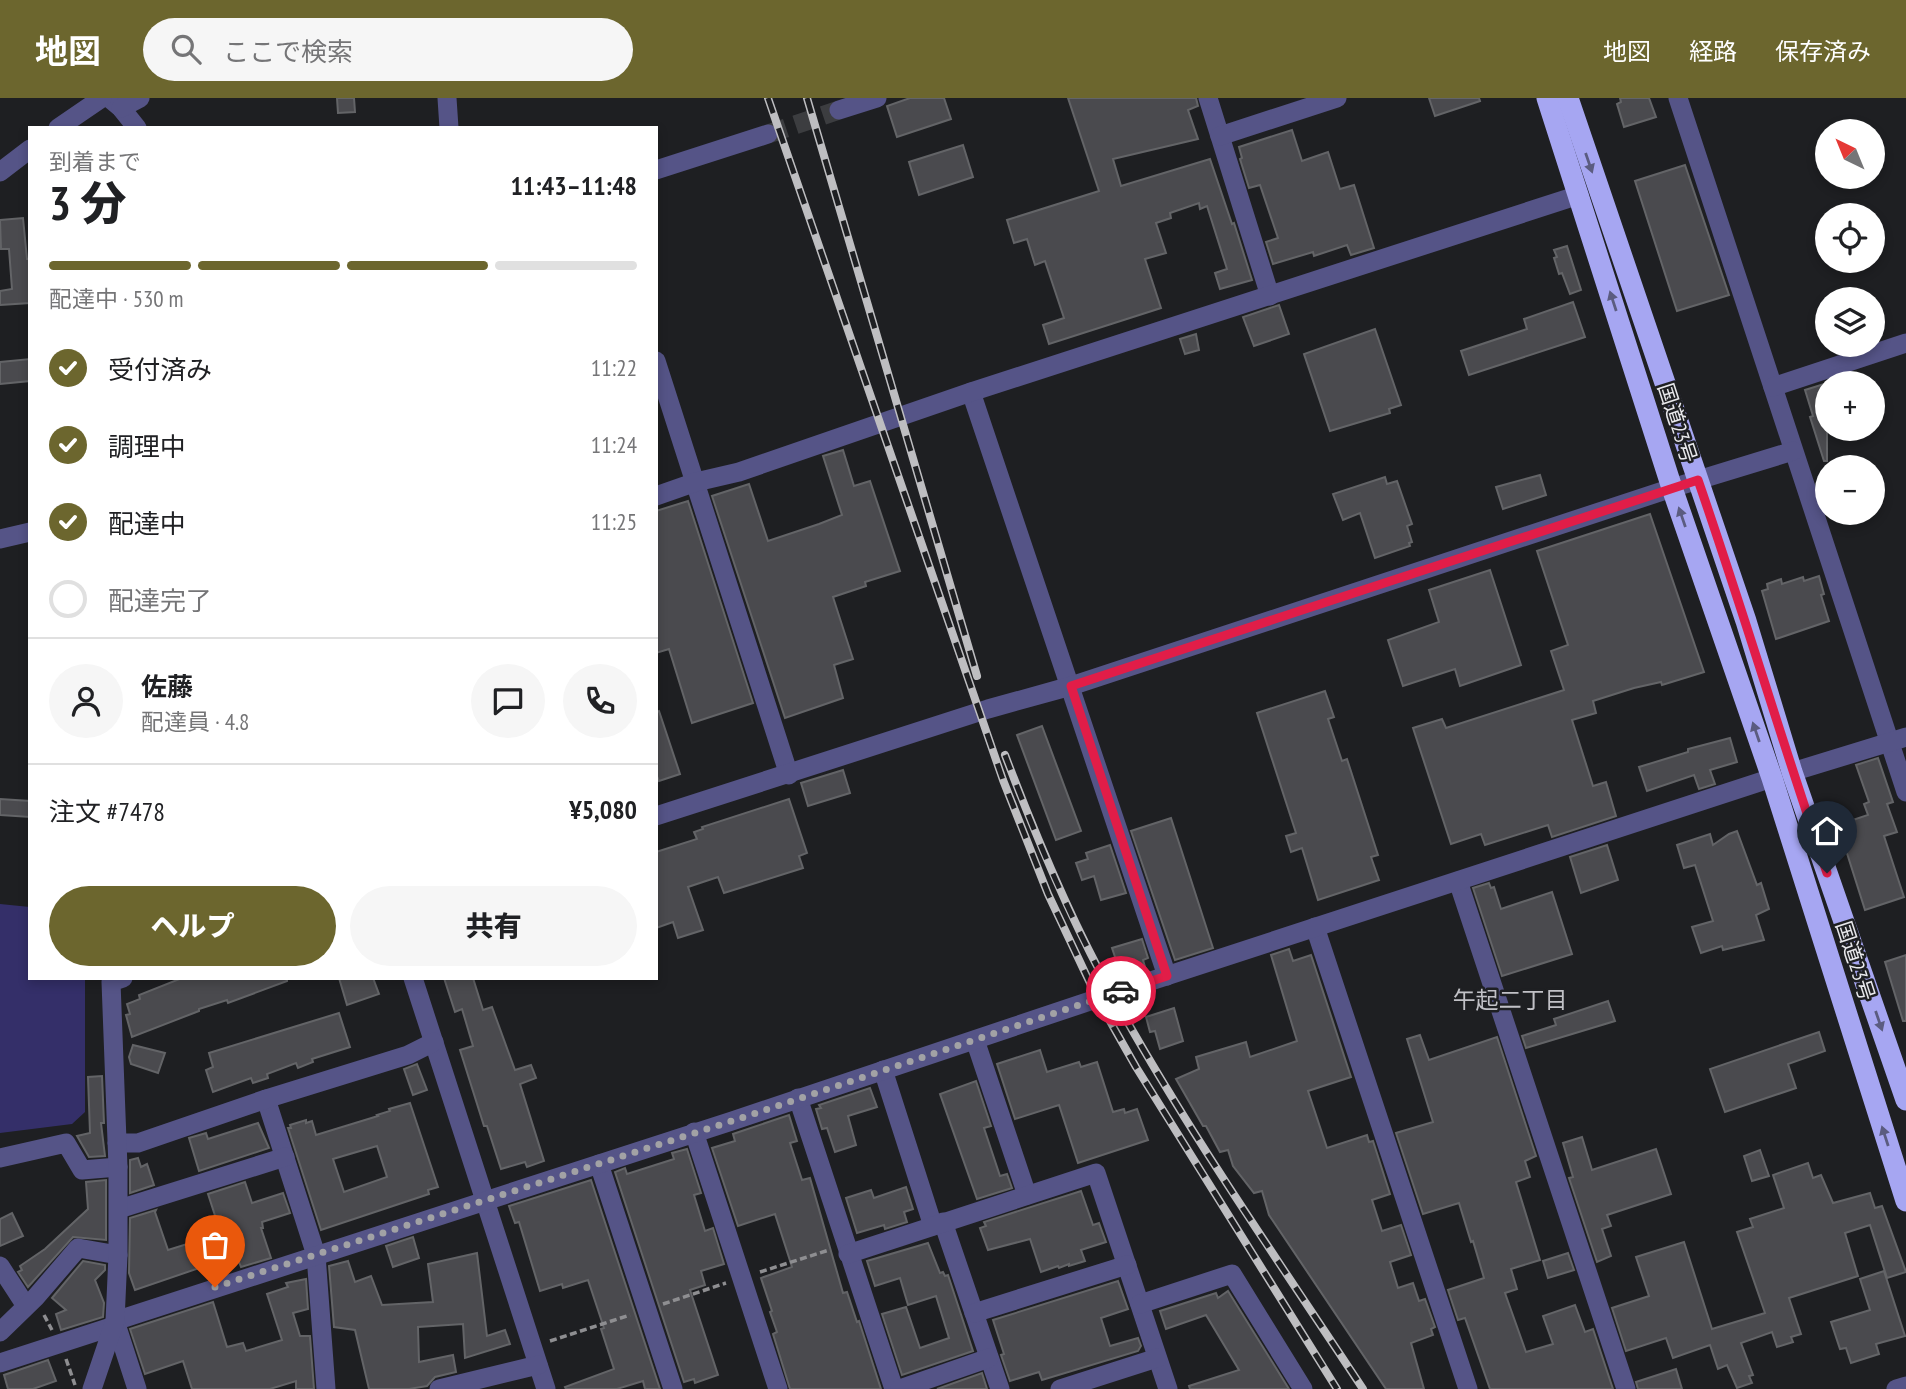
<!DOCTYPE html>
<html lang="ja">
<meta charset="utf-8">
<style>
:root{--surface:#fff;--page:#f6f6f6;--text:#202124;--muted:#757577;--line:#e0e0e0;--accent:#6c662e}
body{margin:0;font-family:"PT Sans Narrow","Noto Sans JP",sans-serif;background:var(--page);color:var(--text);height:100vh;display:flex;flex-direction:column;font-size:26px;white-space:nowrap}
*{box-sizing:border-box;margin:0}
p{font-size:23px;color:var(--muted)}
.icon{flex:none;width:38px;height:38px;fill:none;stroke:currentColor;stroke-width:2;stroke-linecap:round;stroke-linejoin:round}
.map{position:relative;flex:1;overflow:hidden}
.sheet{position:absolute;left:28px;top:28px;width:630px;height:854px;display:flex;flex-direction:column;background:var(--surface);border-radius:0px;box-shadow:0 4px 10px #0003}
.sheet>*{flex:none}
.needle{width:46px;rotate:317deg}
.tools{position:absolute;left:1815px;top:21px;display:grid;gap:14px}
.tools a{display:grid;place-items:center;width:70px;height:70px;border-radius:50%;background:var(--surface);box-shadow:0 4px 10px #0003;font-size:35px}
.pin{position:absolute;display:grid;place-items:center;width:60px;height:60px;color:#fff;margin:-72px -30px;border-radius:50% 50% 50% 0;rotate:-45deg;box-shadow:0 0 7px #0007}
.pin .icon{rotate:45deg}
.courier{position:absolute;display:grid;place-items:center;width:70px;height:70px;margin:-35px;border:5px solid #e11d48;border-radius:50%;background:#fff;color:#222;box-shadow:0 2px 9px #0007}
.head em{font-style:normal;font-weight:800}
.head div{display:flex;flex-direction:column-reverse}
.head{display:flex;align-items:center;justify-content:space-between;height:119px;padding:0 21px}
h1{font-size:46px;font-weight:800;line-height:52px}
.bar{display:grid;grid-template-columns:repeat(4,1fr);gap:10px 7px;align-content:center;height:84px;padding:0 21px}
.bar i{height:9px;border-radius:5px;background:var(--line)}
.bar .selected{background:var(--accent)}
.bar p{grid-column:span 4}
.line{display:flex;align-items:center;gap:18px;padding:0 21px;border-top:2px solid var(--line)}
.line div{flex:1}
.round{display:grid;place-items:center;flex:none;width:74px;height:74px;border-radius:37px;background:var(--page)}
ol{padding:0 21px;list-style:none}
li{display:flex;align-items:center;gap:21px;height:77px}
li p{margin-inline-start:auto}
li .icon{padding:7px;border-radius:50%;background:var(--accent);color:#fff;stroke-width:4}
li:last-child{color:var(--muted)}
li i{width:38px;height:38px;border:4px solid var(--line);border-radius:50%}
.cta{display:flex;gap:14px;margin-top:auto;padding:14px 21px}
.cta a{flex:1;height:80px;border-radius:42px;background:var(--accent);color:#fff;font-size:28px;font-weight:800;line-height:80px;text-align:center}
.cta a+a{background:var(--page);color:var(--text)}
header{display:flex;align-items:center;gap:42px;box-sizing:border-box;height:98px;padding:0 35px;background:var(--accent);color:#fff}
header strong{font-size:33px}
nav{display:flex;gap:38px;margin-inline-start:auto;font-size:24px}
.search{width:490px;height:63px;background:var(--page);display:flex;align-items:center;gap:18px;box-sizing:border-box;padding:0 24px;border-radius:38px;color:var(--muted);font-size:26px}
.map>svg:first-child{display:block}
</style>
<header>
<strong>地図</strong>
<div class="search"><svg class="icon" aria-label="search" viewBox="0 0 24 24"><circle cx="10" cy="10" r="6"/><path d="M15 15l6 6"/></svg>ここで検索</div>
<nav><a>地図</a><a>経路</a><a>保存済み</a></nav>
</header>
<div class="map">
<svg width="1906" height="1291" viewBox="0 0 1906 1291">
<rect width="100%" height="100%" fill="#1e1f22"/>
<polygon fill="#342f69" points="0,806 30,809 30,880 85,880 85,1014 72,1026 0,1035"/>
<g fill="#4a4a4e" stroke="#636467" stroke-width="2" fill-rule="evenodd">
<polygon points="337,0 354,0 355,14 338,15"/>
<polygon points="910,0 944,0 951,21 897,39 887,8"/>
<polygon points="1068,0 1196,0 1198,8 1188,12 1198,41 1113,61 1121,88 1210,61 1232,126 1234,125 1252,182 1220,191 1215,175 1227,171 1207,108 1200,111 1199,105 1170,115 1171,120 1156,125 1166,155 1145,161 1161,210 1049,246 1043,227 1064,220 1045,163 1035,167 1027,141 1014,145 1007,122 1099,93"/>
<polygon points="1429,0 1479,0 1480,3 1435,18"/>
<polygon points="1620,0 1649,0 1656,19 1624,29 1617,6 1621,4"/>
<polygon points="1292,32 1302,63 1328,54 1340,91 1354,87 1374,150 1351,157 1347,147 1314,158 1313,154 1273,166 1266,144 1278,140 1260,87 1249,90 1240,61 1242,60 1239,49"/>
<polygon points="963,47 973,79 919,97 909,64"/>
<polygon points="1685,67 1729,197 1677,213 1635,83"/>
<polygon points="23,120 27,161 30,161 30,205 0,207 0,193 12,191 9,151 1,151 0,122"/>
<polygon points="1567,148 1581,192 1570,196 1562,175 1559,176 1554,160 1557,159 1554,152"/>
<polygon points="1573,204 1585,239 1469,277 1461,253 1527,231 1524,221"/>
<polygon points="1279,207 1289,236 1254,248 1243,219"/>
<polygon points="1375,231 1401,307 1389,311 1390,315 1330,333 1304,256"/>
<polygon points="1196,236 1199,252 1185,256 1180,241"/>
<polygon points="30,261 30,283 0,286 0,264"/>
<polygon points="1827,285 1827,363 1824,363 1810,319 1813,318 1805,292"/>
<polygon points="843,352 854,388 870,383 900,473 865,484 866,488 833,499 853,561 834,567 843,600 785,620 712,398 749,386 768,443 819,426 842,417 823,358"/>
<polygon points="1540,377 1546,397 1503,411 1496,389"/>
<polygon points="1385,379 1387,386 1397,383 1412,426 1407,428 1412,444 1409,445 1410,448 1375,460 1360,415 1343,422 1333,396"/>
<polygon points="688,403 753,605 692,625 669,551 656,555 656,413"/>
<polygon points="1650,416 1704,574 1662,587 1661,584 1634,590 1593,603 1596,615 1572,622 1593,688 1606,684 1616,718 1552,739 1548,727 1485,747 1481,736 1451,746 1413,630 1442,621 1446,630 1564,592 1551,553 1568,547 1537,453"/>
<polygon points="1490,472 1521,567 1460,588 1455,571 1403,588 1388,542 1439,524 1429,492"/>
<polygon points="1819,478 1824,496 1821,497 1829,523 1776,541 1762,493 1768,491 1767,486 1781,481 1782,486 1803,479 1804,483"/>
<polygon points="1325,593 1334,619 1328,621 1342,663 1347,661 1378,757 1371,759 1379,782 1318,802 1302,750 1291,754 1286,738 1296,735 1257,615"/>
<polygon points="659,613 680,676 659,683 656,676 656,614"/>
<polygon points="1042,628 1081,733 1056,742 1017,637"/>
<polygon points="1730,640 1737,664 1710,672 1715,686 1699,691 1694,677 1647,693 1639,669 1688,654 1688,651"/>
<polygon points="1878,660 1893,704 1887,706 1897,734 1884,738 1904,799 1865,812 1838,727 1868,717 1864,706 1869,704 1856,667"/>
<polygon points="843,672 850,695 808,708 801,685"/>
<polygon points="0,701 30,703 30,719 0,717"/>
<polygon points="789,701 807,755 799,758 803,770 724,795 718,779 688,789 703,832 678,840 673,824 656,830 656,754 697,741 694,734 703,731 702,729"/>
<polygon points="1171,720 1213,850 1175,862 1131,733"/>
<polygon points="1737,733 1757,787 1761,785 1769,811 1756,817 1764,842 1723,852 1722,848 1701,855 1692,829 1713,823 1695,767 1684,770 1677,747 1710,736 1713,747 1729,736"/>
<polygon points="1110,747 1126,795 1101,802 1094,778 1082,782 1076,765 1088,761 1086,755"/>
<polygon points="1607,747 1618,782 1581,795 1570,759"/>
<polygon points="1489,785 1491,790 1494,789 1501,811 1552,794 1572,856 1502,878 1473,790"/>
<polygon points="1142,841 1148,860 1143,862 1146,872 1122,880 1112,850"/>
<polygon points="1289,851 1293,863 1311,857 1351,979 1308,993 1327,1050 1367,1037 1369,1044 1373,1043 1390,1096 1372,1102 1382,1133 1401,1127 1411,1157 1390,1164 1398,1190 1413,1185 1419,1203 1425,1201 1435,1229 1431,1231 1433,1237 1411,1245 1424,1291 1386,1291 1269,1117 1262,1093 1254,1095 1233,1068 1228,1052 1220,1054 1206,1028 1203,1028 1176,981 1199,971 1196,959 1246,944 1250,959 1297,943 1271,857"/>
<polygon points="1906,857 1906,923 1903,923 1885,864"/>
<polygon points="182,880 287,880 287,883 228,905 227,902 199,911 199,913 132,939 126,917 130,916 127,906 140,901 139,897"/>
<polygon points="339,880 373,880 379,896 347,907"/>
<polygon points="444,880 473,880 483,912 492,909 515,972 531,967 536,980 520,986 544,1063 527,1069 525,1064 501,1071 487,1028 484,1028 460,952 473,948 462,911 455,914"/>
<polygon points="1608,903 1615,923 1526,950 1522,938 1556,927 1554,921"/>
<polygon points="1174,910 1183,943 1160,951 1155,933 1150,934 1146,919"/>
<polygon points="339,915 350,949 312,961 313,964 298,970 296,965 267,976 268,980 253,985 251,980 213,994 206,972 213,969 209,955"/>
<polygon points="1819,934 1825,953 1788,966 1796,990 1725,1014 1710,971"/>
<polygon points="1420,937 1429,962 1497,939 1536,1058 1525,1063 1530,1079 1516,1084 1540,1162 1511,1171 1517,1191 1505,1195 1526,1254 1553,1246 1543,1218 1575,1207 1585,1234 1593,1231 1613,1291 1490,1291 1465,1220 1458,1222 1448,1192 1484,1180 1473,1143 1471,1144 1459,1105 1423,1116 1396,1035 1433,1024 1407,941"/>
<polygon points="133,947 165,955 158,975 131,966 129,959"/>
<polygon points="1040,952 1047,974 1079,964 1081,969 1097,964 1113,1014 1124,1011 1125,1015 1137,1011 1148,1042 1078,1065 1059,1007 1015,1021 997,966"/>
<polygon points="417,966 427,992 413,997 404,971"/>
<polygon points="102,978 104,1025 101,1025 105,1058 89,1059 77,1038 90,1035 88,979"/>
<polygon points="976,983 991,1028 984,1030 1000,1078 1007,1076 1012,1090 977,1101 940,996"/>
<polygon points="870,990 877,1009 848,1018 856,1047 835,1054 827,1030 822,1031 816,1011 821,1010 819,1007"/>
<path d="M410,1005L438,1089L428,1092L429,1096L321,1132L288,1030H291L290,1027L306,1022V1025L312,1023L316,1037L378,1018L377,1017L390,1013L389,1011ZM377,1048L387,1079L344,1094L333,1061Z"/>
<polygon points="789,1017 797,1043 790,1045 802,1082 810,1080 843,1195 847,1194 857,1224 859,1223 881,1291 790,1291 773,1236 777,1234 770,1214 772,1213 761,1180 792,1169 775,1116 738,1128 712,1050 735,1043 733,1036"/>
<polygon points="258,1025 269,1050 199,1073 189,1040 206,1035 208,1041"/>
<polygon points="1582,1039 1592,1072 1656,1051 1671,1096 1607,1117 1611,1128 1602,1131 1611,1158 1597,1164 1569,1080 1573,1079 1563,1045"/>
<polygon points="687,1051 701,1095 694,1097 705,1133 713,1130 724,1166 701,1173 705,1187 690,1192 718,1277 695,1285 694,1281 684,1284 615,1074 625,1070 627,1076 674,1061 672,1055"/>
<polygon points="1760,1052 1769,1078 1752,1083 1744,1058"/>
<polygon points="138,1060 141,1069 147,1066 154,1087 130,1095 130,1062"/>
<polygon points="1808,1065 1813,1080 1821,1077 1833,1105 1870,1095 1875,1110 1882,1108 1906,1174 1887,1180 1870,1127 1845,1135 1858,1178 1789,1200 1801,1236 1791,1239 1793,1244 1777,1249 1772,1234 1741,1245 1753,1277 1749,1278 1752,1285 1737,1290 1727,1267 1718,1271 1710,1247 1673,1260 1666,1240 1626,1253 1612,1210 1649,1198 1636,1159 1684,1144 1712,1231 1765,1215 1737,1134 1753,1129 1750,1121 1784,1110 1773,1077"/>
<polygon points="106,1082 106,1142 73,1139 28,1189 18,1174 22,1172 20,1168 45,1151 88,1111 86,1084"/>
<polygon points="591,1082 660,1291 645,1291 643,1283 617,1291 566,1291 565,1289 614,1271 601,1231 604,1230 588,1182 563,1190 562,1186 540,1193 519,1124 515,1125 509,1108"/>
<polygon points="245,1084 252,1105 283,1095 290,1115 262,1124 263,1130 261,1130 271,1160 241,1169 239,1164 222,1169 221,1166 206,1171 205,1168 135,1192 129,1175 130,1120 156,1112 155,1114 168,1152 197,1143 196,1141 200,1140 199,1137 219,1130 208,1096"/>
<polygon points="906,1089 913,1111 904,1114 907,1124 885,1131 884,1127 857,1135 846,1100 871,1092 874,1100"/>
<polygon points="1081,1093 1093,1127 1099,1125 1106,1144 1081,1152 1085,1163 1069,1168 1069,1166 1059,1170 1058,1168 1041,1174 1030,1141 988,1152 980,1130 986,1128 984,1124"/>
<polygon points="12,1115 23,1138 0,1148 0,1121"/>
<polygon points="413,1139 419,1160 393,1169 386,1148"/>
<polygon points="928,1145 940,1175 943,1174 945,1178 948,1177 973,1253 902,1277 882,1216 906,1209 920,1250 949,1240 936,1198 908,1207 900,1180 875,1188 867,1163"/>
<polygon points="477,1155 487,1238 505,1232 510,1246 465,1260 463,1226 418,1229 419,1264 453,1257 456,1274 435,1279 427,1288 409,1291 369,1291 355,1232 334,1229 329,1168 348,1163 355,1184 371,1178 382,1207 433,1204 428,1166"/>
<polygon points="1568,1155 1574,1172 1548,1180 1543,1163"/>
<polygon points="83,1163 105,1167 105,1172 95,1182 104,1205 103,1219 61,1232 56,1216 66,1212 52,1200"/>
<polygon points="1884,1173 1905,1238 1876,1246 1879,1256 1851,1265 1846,1250 1840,1251 1831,1224 1870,1212 1860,1181"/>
<polygon points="306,1181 308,1211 293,1215 300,1238 310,1238 314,1291 296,1291 296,1283 270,1291 192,1291 183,1263 145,1276 130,1231 213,1204 227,1249 243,1245 246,1253 282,1242 267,1196 288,1189 286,1185"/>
<polygon points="1118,1183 1128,1211 1101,1220 1110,1248 1138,1240 1141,1248 1138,1253 1042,1282 1039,1274 1010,1283 1001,1257 1004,1256 993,1222"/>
<polygon points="1228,1193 1289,1291 1190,1291 1189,1288 1239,1272 1206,1217 1166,1231 1160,1213 1216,1195 1218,1200"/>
<polygon points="48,1262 56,1283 33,1291 8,1291 4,1277"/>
<polygon points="1676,1271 1682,1291 1638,1291 1636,1284"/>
<polygon points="982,1275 987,1291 937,1291"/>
</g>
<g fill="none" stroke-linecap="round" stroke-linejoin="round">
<polyline stroke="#3c3d40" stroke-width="19" stroke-dasharray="19 10" stroke-linecap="butt" points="768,36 839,12"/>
<g stroke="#8e8e91" stroke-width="3.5" stroke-dasharray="7 3.5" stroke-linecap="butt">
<polyline points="760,1174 829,1152"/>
<polyline points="663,1206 726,1185"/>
<polyline points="44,1217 52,1232"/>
<polyline points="550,1243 630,1217"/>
<polyline points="66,1261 75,1287"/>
</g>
<g stroke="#555487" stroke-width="19">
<polyline points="109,0 121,10 137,30"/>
<polyline points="447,0 449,30"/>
<polyline points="1208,0 1270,198"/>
<polyline points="1678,0 1906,694"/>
<polyline points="121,10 140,0"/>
<polyline points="839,12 877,0"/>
<polyline points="58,30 102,0"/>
<polyline points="1220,38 1337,0"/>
<polyline points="656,72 768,36"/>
<polyline points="0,74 30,51"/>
<polyline points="656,263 789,677"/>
<polyline points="1773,289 1906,245"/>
<polyline points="971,294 1167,878"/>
<polyline points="656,398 696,384 739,374 971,294 1579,97"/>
<polyline points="0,441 30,434"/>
<polyline points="1792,674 1906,639"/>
<polyline points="656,718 988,611 1071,588 1672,390 1793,353"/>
<polyline points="1458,783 1626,1291"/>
<polyline points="1315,829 1468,1291"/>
<polyline points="413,880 546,1291"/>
<polyline points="975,942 1027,1097"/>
<polyline points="883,972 933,1128"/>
<polyline points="798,1000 894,1291"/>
<polyline points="266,1001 316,1157 326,1291"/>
<polyline points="694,1034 778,1291"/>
<polyline points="117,1045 138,1045 266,1001 408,957 434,944"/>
<polyline points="0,1060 66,1045 82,1072 118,1069"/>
<polyline points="599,1066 673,1291"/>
<polyline points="119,1111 285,1059"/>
<polyline points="943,1124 1000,1291"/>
<polyline points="848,1156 1096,1075 1168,1291"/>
<polyline points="0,1168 26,1208"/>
<polyline points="1140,1206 1232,1176 1303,1291"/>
<polyline points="974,1215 1127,1167"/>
<polyline points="115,1223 732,1023 1111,896 1772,680"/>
<polyline points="115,1223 137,1291"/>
<polyline points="0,1234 35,1200 78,1150 118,1157"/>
<polyline points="0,1265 114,1228"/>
<polyline points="92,1291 115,1223 118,1157 118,1069 111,884 123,880"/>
<polyline points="439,1291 538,1267"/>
<polyline points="900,1291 989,1260"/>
<polyline points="1060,1291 1157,1260"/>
<polyline points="1896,1291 1906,1288"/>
</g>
<g stroke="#a6a6f2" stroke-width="21">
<polyline points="1547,0 1672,390 1772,680 1906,1103"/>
<polyline points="1568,0 1746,523 1792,674 1906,1002"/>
</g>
<g stroke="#bebec1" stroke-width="8">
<g id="rail">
<polyline points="768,0 1003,682 1048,796 1098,902 1136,969 1337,1291"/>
<polyline points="807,0 977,578"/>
<path d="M1005,657C1036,739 1070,821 1113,898C1188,1034 1278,1162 1363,1291"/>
</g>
</g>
<use href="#rail" stroke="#1e1f22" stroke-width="5" stroke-dasharray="16" stroke-linecap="butt"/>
</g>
<defs><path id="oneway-solid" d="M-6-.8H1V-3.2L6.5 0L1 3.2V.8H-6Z" transform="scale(1.75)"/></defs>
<g fill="#5b5c80">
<use href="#oneway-solid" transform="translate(1589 65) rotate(71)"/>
<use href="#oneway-solid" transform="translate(1613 203) rotate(-108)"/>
<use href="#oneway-solid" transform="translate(1682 419) rotate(-109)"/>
<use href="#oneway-solid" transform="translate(1756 634) rotate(-109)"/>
<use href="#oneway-solid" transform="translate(1879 923) rotate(71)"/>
<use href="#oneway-solid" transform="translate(1885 1038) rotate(-108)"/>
</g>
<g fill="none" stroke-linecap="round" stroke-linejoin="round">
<polyline stroke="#a2a2a5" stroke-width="7" stroke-dasharray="0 12.6" points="215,1189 732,1023 1121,893"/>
<path stroke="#e11d48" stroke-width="9" d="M1121,893L1167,878L1071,588L1698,382C1743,512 1782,644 1827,775"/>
</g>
<g text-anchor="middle" stroke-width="5" stroke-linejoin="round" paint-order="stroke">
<g font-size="21" fill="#e9e9ec" stroke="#1e1f22">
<text transform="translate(1677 325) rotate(72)" y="7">国道23号</text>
<text transform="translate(1855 863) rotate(72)" y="7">国道23号</text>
</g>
<g font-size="23" fill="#c1c1c6" stroke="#1e1f22">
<text x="1510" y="910">午起二丁目</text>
</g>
</g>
</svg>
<div class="tools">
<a><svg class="needle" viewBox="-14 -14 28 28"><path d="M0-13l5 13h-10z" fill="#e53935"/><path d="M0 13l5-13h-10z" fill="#757577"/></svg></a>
<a><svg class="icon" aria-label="locate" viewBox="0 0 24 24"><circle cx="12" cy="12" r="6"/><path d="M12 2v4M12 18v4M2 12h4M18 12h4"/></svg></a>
<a><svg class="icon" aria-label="layers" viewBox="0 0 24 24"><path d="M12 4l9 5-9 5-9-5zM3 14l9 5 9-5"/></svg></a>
<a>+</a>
<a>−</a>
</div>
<div class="pin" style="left:215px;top:1189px;background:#ea580c"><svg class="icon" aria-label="bag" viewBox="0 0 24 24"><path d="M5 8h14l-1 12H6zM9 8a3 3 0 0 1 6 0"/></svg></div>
<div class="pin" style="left:1827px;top:775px;background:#1f2937"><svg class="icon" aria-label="home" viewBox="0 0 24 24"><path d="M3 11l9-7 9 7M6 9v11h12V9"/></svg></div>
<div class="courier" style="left:1121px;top:893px"><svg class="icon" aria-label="car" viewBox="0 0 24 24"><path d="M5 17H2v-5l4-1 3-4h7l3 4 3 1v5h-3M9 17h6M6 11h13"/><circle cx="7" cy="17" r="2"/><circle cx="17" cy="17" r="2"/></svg></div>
<section class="sheet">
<div class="head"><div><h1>3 分</h1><p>到着まで</p></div><em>11:43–11:48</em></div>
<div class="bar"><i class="selected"></i><i class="selected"></i><i class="selected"></i><i></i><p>配達中 · 530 m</p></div>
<ol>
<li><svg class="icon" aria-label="check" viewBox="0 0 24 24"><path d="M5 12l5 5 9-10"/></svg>受付済み<p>11:22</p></li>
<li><svg class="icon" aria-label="check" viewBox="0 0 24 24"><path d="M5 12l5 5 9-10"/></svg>調理中<p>11:24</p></li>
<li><svg class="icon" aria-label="check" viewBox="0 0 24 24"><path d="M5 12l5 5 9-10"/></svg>配達中<p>11:25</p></li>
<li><i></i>配達完了</li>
</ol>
<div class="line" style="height:126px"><a class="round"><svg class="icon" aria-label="person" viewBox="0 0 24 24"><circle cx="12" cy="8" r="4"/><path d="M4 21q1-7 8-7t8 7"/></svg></a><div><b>佐藤</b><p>配達員 · 4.8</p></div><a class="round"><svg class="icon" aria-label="chat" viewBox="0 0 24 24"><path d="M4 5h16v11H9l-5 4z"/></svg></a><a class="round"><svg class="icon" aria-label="phone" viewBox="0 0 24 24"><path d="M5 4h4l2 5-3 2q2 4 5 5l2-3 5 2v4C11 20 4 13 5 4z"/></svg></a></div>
<div class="line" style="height:91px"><div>注文 #7478</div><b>¥5,080</b></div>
<div class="cta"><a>ヘルプ</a><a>共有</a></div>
</section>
</div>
